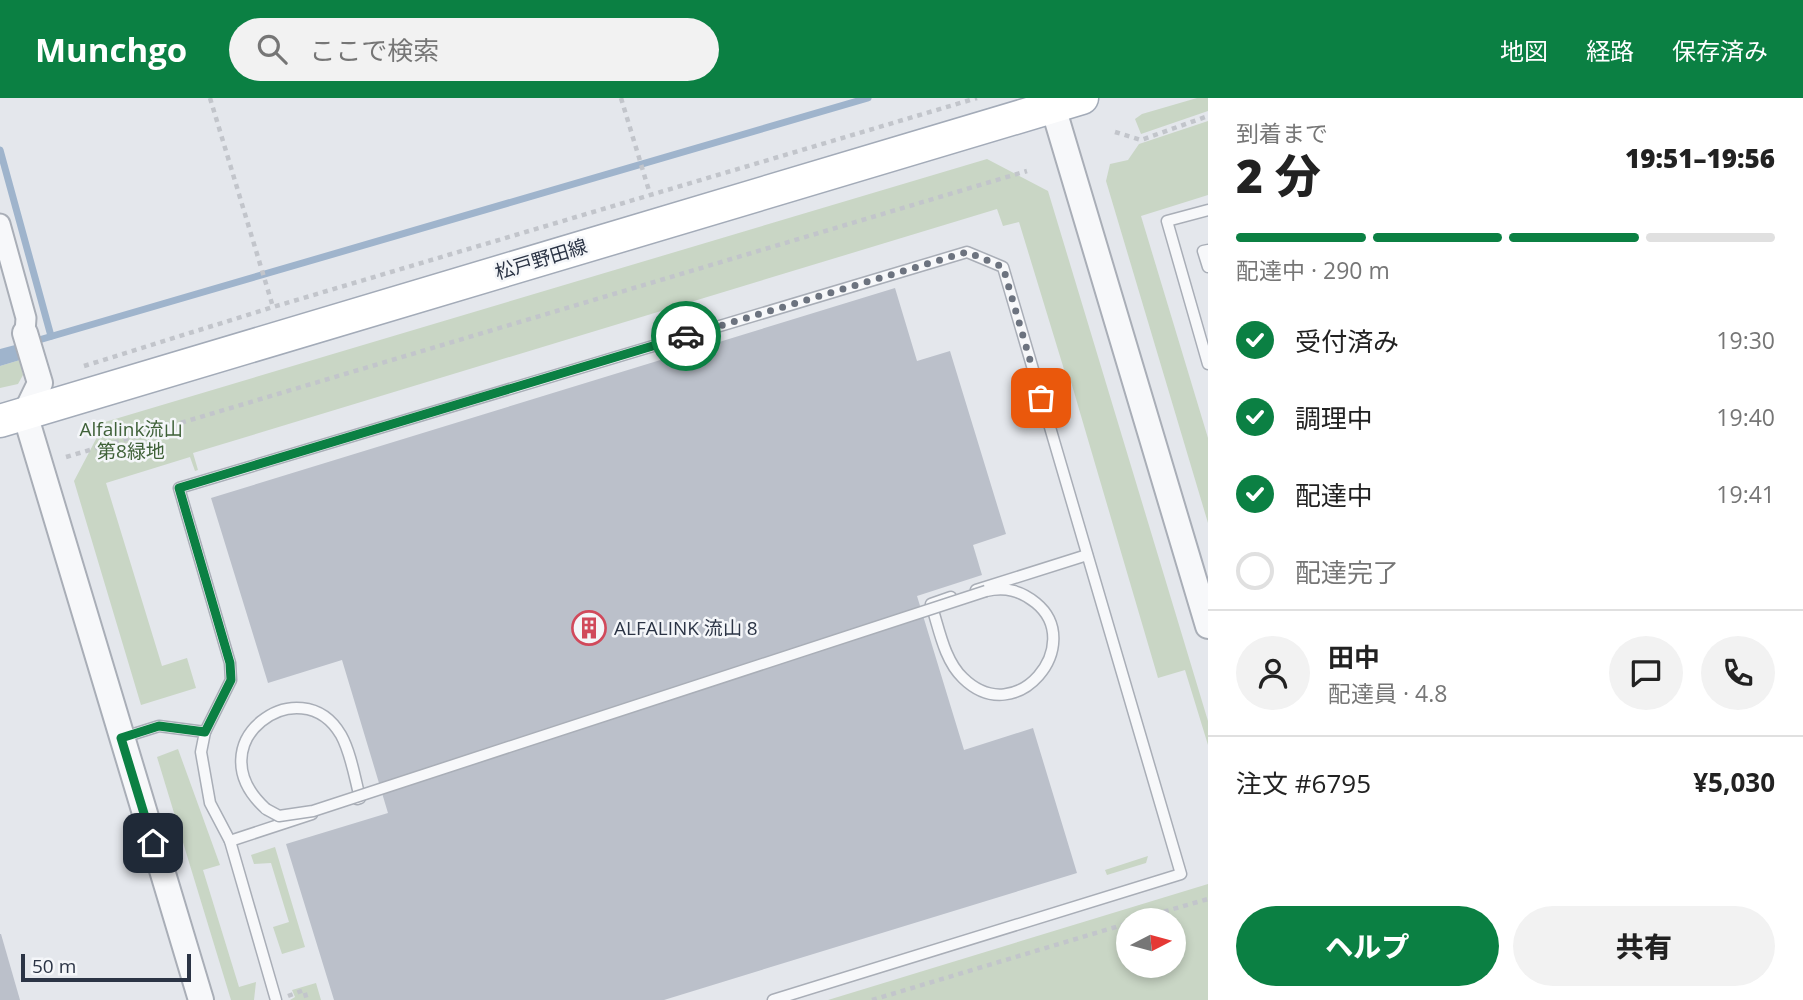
<!DOCTYPE html>
<html lang="ja">
<meta charset="utf-8">
<style>
:root{--surface:#fff;--page:#f2f2f2;--text:#222;--muted:#767676;--line:#e0e0e0;--accent:#0b8043}
body{margin:0;font-family:"Open Sans","Noto Sans JP",sans-serif;background:var(--page);color:var(--text);height:100vh;display:flex;flex-direction:column;font-size:26px;white-space:nowrap}
*{box-sizing:border-box;margin:0}
p{font-size:23px;color:var(--muted)}
.icon{flex:none;width:38px;height:38px;fill:none;stroke:currentColor;stroke-width:2;stroke-linecap:round;stroke-linejoin:round}
.map{position:relative;flex:1;overflow:hidden}
.details{display:flex;flex-direction:column;background:var(--surface);width:595px}
.details>*{flex:none}
.needle{width:46px;rotate:84deg}
.fabs{position:absolute;left:1116px;top:810px;display:grid;gap:14px}
.fabs a{display:grid;place-items:center;width:70px;height:70px;border-radius:50%;background:var(--surface);box-shadow:0 4px 10px #0003;font-size:35px}
.scale{position:absolute;left:21px;bottom:18px;width:170px;box-sizing:border-box;padding-left:7px;border:4px solid #2b3445;border-top:0;font-size:19px;line-height:24px;white-space:nowrap;color:#2b3445;-webkit-text-stroke:5px #f4f6f9;paint-order:stroke}
.pin{position:absolute;display:grid;place-items:center;width:60px;height:60px;color:#fff;margin:-30px;border-radius:14px;box-shadow:0 4px 10px #0006}
.courier{position:absolute;display:grid;place-items:center;width:70px;height:70px;margin:-35px;border:5px solid #0b8043;border-radius:50%;background:#fff;color:#222;box-shadow:0 2px 9px #0007}
.head em{font-style:normal;font-weight:800}
.head div{display:flex;flex-direction:column-reverse}
.head{display:flex;align-items:center;justify-content:space-between;height:119px;padding:0 28px}
h1{font-size:46px;font-weight:800;line-height:52px}
.bar{display:grid;grid-template-columns:repeat(4,1fr);gap:10px 7px;align-content:center;height:84px;padding:0 28px}
.bar i{height:9px;border-radius:5px;background:var(--line)}
.bar .selected{background:var(--accent)}
.bar p{grid-column:span 4}
.line{display:flex;align-items:center;gap:18px;padding:0 28px;border-top:2px solid var(--line)}
.line div{flex:1}
.round{display:grid;place-items:center;flex:none;width:74px;height:74px;border-radius:37px;background:var(--page)}
ol{padding:0 28px;list-style:none}
li{display:flex;align-items:center;gap:21px;height:77px}
li p{margin-inline-start:auto}
li .icon{padding:7px;border-radius:50%;background:var(--accent);color:#fff;stroke-width:4}
li:last-child{color:var(--muted)}
li i{width:38px;height:38px;border:4px solid var(--line);border-radius:50%}
.cta{display:flex;gap:14px;margin-top:auto;padding:14px 28px}
.cta a{flex:1;height:80px;border-radius:42px;background:var(--accent);color:#fff;font-size:28px;font-weight:800;line-height:80px;text-align:center}
.cta a+a{background:var(--page);color:var(--text)}
header{display:flex;align-items:center;gap:42px;box-sizing:border-box;height:98px;padding:0 35px;background:var(--accent);color:#fff}
header strong{font-size:33px}
nav{display:flex;gap:38px;margin-inline-start:auto;font-size:24px}
.search{width:490px;height:63px;background:var(--page);display:flex;align-items:center;gap:18px;box-sizing:border-box;padding:0 24px;border-radius:38px;color:var(--muted);font-size:26px}
main{display:flex;flex:1;min-height:0}
.map>svg:first-child{display:block}
</style>
<header>
<strong>Munchgo</strong>
<div class="search"><svg class="icon" aria-label="search" viewBox="0 0 24 24"><circle cx="10" cy="10" r="6"/><path d="M15 15l6 6"/></svg>ここで検索</div>
<nav><a>地図</a><a>経路</a><a>保存済み</a></nav>
</header>
<main>
<div class="map">
<svg width="1208" height="902" viewBox="0 0 1208 902">
<rect width="100%" height="100%" fill="#e4e7ec"/>
<g fill="#c9d6c5" fill-rule="evenodd">
<polygon points="1197,0 1208,0 1208,13 1141,36 1135,21 1142,16"/>
<polygon points="1208,23 1208,97 1141,118 1208,340 1208,425 1106,83 1110,66 1128,62 1139,46"/>
<polygon points="987,61 1048,93 1208,623 1208,647 1185,572 1158,580 1069,277 1066,278 1019,124 1003,128 997,111 193,355 198,372 195,373 190,359 106,385 162,568 187,560 196,590 141,607 74,383 105,324"/>
<polygon points="20,262 23,277 18,286 0,290 0,268"/>
<polygon points="178,651 220,767 203,772 239,889 256,884 254,902 231,902 157,659"/>
<polygon points="275,749 305,849 282,856 273,829 289,824 271,765 254,766 251,757"/>
<polygon points="1148,758 1146,765 1107,777 1105,772"/>
<path d="M1208,786V902H828ZM1129,822H1174V868H1129Z"/>
<polygon points="316,885 321,902 290,902 295,899 292,892"/>
</g>
<polygon fill="#9fb4cc" points="15,247 20,262 0,268 0,251"/>
<g fill="none" stroke-linecap="round" stroke-linejoin="round">
<g stroke="#9fb4cc" stroke-width="7">
<polyline points="0,52 51,238"/>
<polyline points="32,244 868,0"/>
</g>
</g>
<g fill="#bbc0ca">
<polygon points="895,190 917,263 950,253 1006,436 973,447 982,477 917,498 964,652 1033,630 1077,775 664,902 334,902 286,746 388,715 342,562 268,585 211,400"/>
<polygon points="0,836 1,836 20,902 0,902"/>
</g>
<g fill="none" stroke-linecap="round" stroke-linejoin="round">
<g stroke="#a9aeb7" stroke-width="13">
<g id="service">
<polyline points="1208,112 1167,123 1208,266"/>
<polyline points="1208,152 1203,153 1208,169"/>
<polyline points="976,492 1087,457"/>
<path d="M951,499L931,506C939,530 944,562 963,580C1017,633 1086,546 1036,505C1020,492 1005,489 986,493"/>
<polyline points="205,634 231,582 230,565 179,390 967,154 1003,169 1181,776 773,902"/>
<polyline points="121,640 159,628 205,634 201,654 210,705 230,743 276,902"/>
<path d="M266,711C193,645 301,568 341,637C351,655 355,681 360,700L357,701"/>
<polyline points="230,743 312,716"/>
</g>
</g>
<g stroke="#a9aeb7" stroke-width="23">
<polyline id="minor" points="0,126 26,220 25,235"/>
</g>
<g stroke="#a9aeb7" stroke-width="28">
<g id="tertiary">
<polyline points="1053,9 1208,528"/>
<polyline points="25,235 40,285 25,316 201,902"/>
</g>
</g>
<g stroke="#a3abb8" stroke-width="35">
<polyline id="primary" points="0,323 1082,0"/>
</g>
<g stroke="#c2c5cb" stroke-width="4.5" stroke-dasharray="5 5" stroke-linecap="butt">
<polyline points="210,0 273,209"/>
<polyline points="621,0 650,96"/>
<polyline points="1115,34 1141,42 1208,18"/>
<polyline points="84,268 273,209 977,0"/>
<polyline points="66,359 1027,73"/>
<polyline points="1135,822 1208,801"/>
<polyline points="288,898 304,892 307,902"/>
<polyline points="872,902 1129,825"/>
</g>
<use href="#service" stroke="#f7f8fa" stroke-width="10"/>
<use href="#minor" stroke="#f7f8fa" stroke-width="19"/>
<use href="#tertiary" stroke="#f7f8fa" stroke-width="24"/>
<use href="#primary" stroke="#fff" stroke-width="32"/>
<g stroke="#a9aeb7" stroke-width="13" stroke-linecap="butt">
<polyline id="service-bridge" points="266,711 279,718 313,713 986,493"/>
</g>
<use href="#service-bridge" stroke="#f7f8fa" stroke-width="10"/>
</g>
<g fill="none" stroke-linecap="round" stroke-linejoin="round">
<polyline stroke="#6c737f" stroke-width="7" stroke-dasharray="0 12.6" points="686,238 967,154 1003,169 1041,300"/>
<polyline stroke="#0b8043" stroke-width="9" points="153,745 121,640 159,628 205,634 231,582 230,565 179,390 686,238"/>
</g>
<defs>
<g id="building-ring" transform="scale(1.75)"><circle r="9.5" fill="#f4f6f9" stroke="#d1495b" stroke-width="1.5"/><path d="M-4-6H4V6H1V3H-1V6H-4ZM-2.5-4.3h1.7v1.8h-1.7ZM.8-4.3h1.7v1.8H.8ZM-2.5-1h1.7V.8h-1.7ZM.8-1h1.7V.8H.8Z" fill="#d1495b"/></g>
</defs>
<g fill-rule="evenodd">
<use href="#building-ring" x="589" y="530"/>
</g>
<g text-anchor="middle" stroke-width="5" stroke-linejoin="round" paint-order="stroke">
<g font-size="19" fill="#2b3445" stroke="#f4f6f9">
<text transform="translate(541 161) rotate(-17)" y="7">松戸野田線</text>
</g>
<g font-size="19" fill="#3f6138" stroke="#f4f6f9">
<text x="131" y="338">Alfalink流山<tspan x="131" dy="22">第8緑地</tspan></text>
</g>
<g font-size="19" fill="#2b3445" stroke="#f4f6f9" text-anchor="start">
<text x="614" y="537">ALFALINK 流山 8</text>
</g>
</g>
</svg>
<div class="fabs">
<a><svg class="needle" viewBox="-14 -14 28 28"><path d="M0-13l5 13h-10z" fill="#e53935"/><path d="M0 13l5-13h-10z" fill="#767676"/></svg></a>
</div>
<div class="scale">50 m</div>
<div class="pin" style="left:1041px;top:300px;background:#ea580c"><svg class="icon" aria-label="bag" viewBox="0 0 24 24"><path d="M5 8h14l-1 12H6zM9 8a3 3 0 0 1 6 0"/></svg></div>
<div class="pin" style="left:153px;top:745px;background:#1f2937"><svg class="icon" aria-label="home" viewBox="0 0 24 24"><path d="M3 11l9-7 9 7M6 9v11h12V9"/></svg></div>
<div class="courier" style="left:686px;top:238px"><svg class="icon" aria-label="car" viewBox="0 0 24 24"><path d="M5 17H2v-5l4-1 3-4h7l3 4 3 1v5h-3M9 17h6M6 11h13"/><circle cx="7" cy="17" r="2"/><circle cx="17" cy="17" r="2"/></svg></div>
</div>
<section class="details">
<div class="head"><div><h1>2 分</h1><p>到着まで</p></div><em>19:51–19:56</em></div>
<div class="bar"><i class="selected"></i><i class="selected"></i><i class="selected"></i><i></i><p>配達中 · 290 m</p></div>
<ol>
<li><svg class="icon" aria-label="check" viewBox="0 0 24 24"><path d="M5 12l5 5 9-10"/></svg>受付済み<p>19:30</p></li>
<li><svg class="icon" aria-label="check" viewBox="0 0 24 24"><path d="M5 12l5 5 9-10"/></svg>調理中<p>19:40</p></li>
<li><svg class="icon" aria-label="check" viewBox="0 0 24 24"><path d="M5 12l5 5 9-10"/></svg>配達中<p>19:41</p></li>
<li><i></i>配達完了</li>
</ol>
<div class="line" style="height:126px"><a class="round"><svg class="icon" aria-label="person" viewBox="0 0 24 24"><circle cx="12" cy="8" r="4"/><path d="M4 21q1-7 8-7t8 7"/></svg></a><div><b>田中</b><p>配達員 · 4.8</p></div><a class="round"><svg class="icon" aria-label="chat" viewBox="0 0 24 24"><path d="M4 5h16v11H9l-5 4z"/></svg></a><a class="round"><svg class="icon" aria-label="phone" viewBox="0 0 24 24"><path d="M5 4h4l2 5-3 2q2 4 5 5l2-3 5 2v4C11 20 4 13 5 4z"/></svg></a></div>
<div class="line" style="height:91px"><div>注文 #6795</div><b>¥5,030</b></div>
<div class="cta"><a>ヘルプ</a><a>共有</a></div>
</section>
</main>
